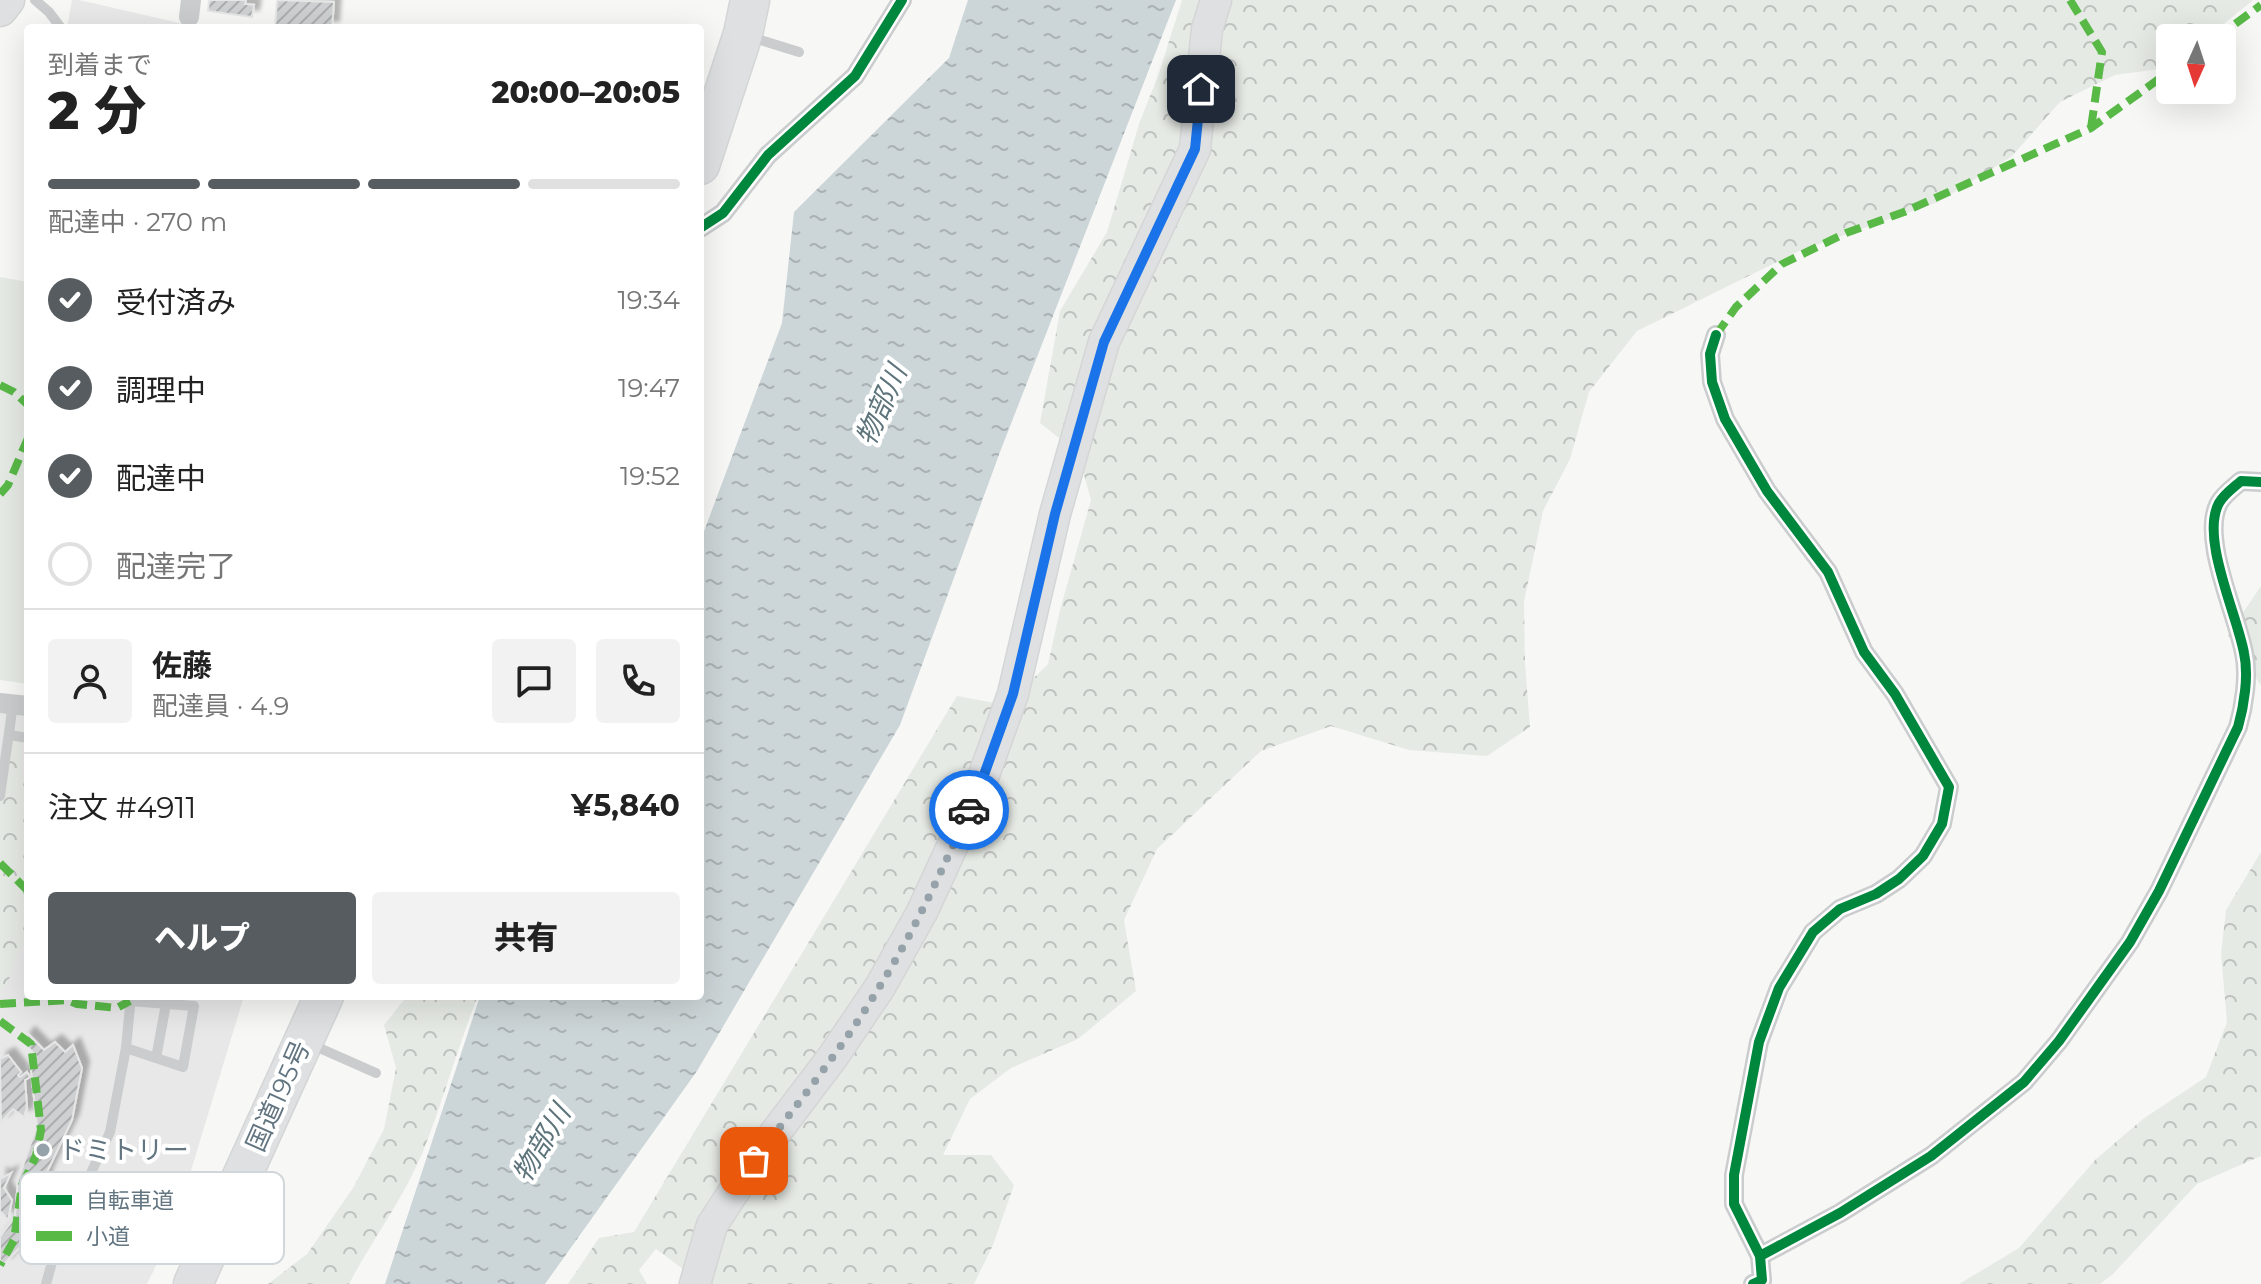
<!DOCTYPE html>
<html lang="ja">
<meta charset="utf-8">
<style>
:root{--surface:#fff;--page:#f2f2f2;--text:#222;--muted:#767676;--line:#e0e0e0;--accent:#565c5f}
body{margin:0;font-family:Montserrat,"Noto Sans JP",sans-serif;background:var(--page);color:var(--text);height:100vh;display:flex;flex-direction:column;font-size:30px;white-space:nowrap}
*{box-sizing:border-box;margin:0}
p{font-size:26px;color:var(--muted)}
.icon{flex:none;width:44px;height:44px;fill:none;stroke:currentColor;stroke-width:2;stroke-linecap:round;stroke-linejoin:round}
.map{position:relative;flex:1;overflow:hidden}
.drawer{position:absolute;left:24px;top:24px;width:680px;height:976px;display:flex;flex-direction:column;background:var(--surface);border-radius:8px;box-shadow:0 8px 32px #0002}
.drawer>*{flex:none}
.needle{width:52px;rotate:183deg}
.fabs{position:absolute;left:2156px;top:24px;display:grid;gap:16px}
.fabs a{display:grid;place-items:center;width:80px;height:80px;border-radius:8px;background:var(--surface);box-shadow:0 8px 32px #0002;font-size:40px}
.pin{position:absolute;display:grid;place-items:center;width:68px;height:68px;color:#fff;margin:-34px;border-radius:16px;box-shadow:0 4px 12px #0006}
.courier{position:absolute;display:grid;place-items:center;width:80px;height:80px;margin:-40px;border:6px solid #1a73e8;border-radius:50%;background:#fff;color:#222;box-shadow:0 2px 10px #0007}
.head em{font-style:normal;font-weight:800}
.head div{display:flex;flex-direction:column-reverse}
.head{display:flex;align-items:center;justify-content:space-between;height:136px;padding:0 24px}
h1{font-size:52px;font-weight:800;line-height:60px}
.bar{display:grid;grid-template-columns:repeat(4,1fr);gap:12px 8px;align-content:center;height:96px;padding:0 24px}
.bar i{height:10px;border-radius:6px;background:var(--line)}
.bar .active{background:var(--accent)}
.bar p{grid-column:span 4}
.line{display:flex;align-items:center;gap:20px;padding:0 24px;border-top:2px solid var(--line)}
.line div{flex:1}
.round{display:grid;place-items:center;flex:none;width:84px;height:84px;border-radius:8px;background:var(--page)}
ol{padding:0 24px;list-style:none}
li{display:flex;align-items:center;gap:24px;height:88px}
li p{margin-inline-start:auto}
li .icon{padding:8px;border-radius:50%;background:var(--accent);color:#fff;stroke-width:4}
li:last-child{color:var(--muted)}
li i{width:44px;height:44px;border:4px solid var(--line);border-radius:50%}
.cta{display:flex;gap:16px;margin-top:auto;padding:16px 24px}
.cta a{flex:1;height:92px;border-radius:8px;background:var(--accent);color:#fff;font-size:32px;font-weight:800;line-height:92px;text-align:center}
.cta a+a{background:var(--page);color:var(--text)}
.map>svg:first-child{display:block}
</style>
<div class="map">
<svg width="2261" height="1284" viewBox="0 0 2261 1284">
<defs>
<pattern id="forest-crowns" width="20" height="18" patternUnits="userSpaceOnUse" patternTransform="scale(2)"><rect width="20" height="18" fill="#e6eae4"/><path d="M2 6a3 3 0 1 1 6 0M12 15a3 3 0 1 1 6 0" fill="none" stroke="#bec2be"/></pattern>
<pattern id="water-ripples" width="26" height="14" patternUnits="userSpaceOnUse" patternTransform="scale(2)"><rect width="26" height="14" fill="#ccd5d7"/><path d="M2 4q2-2 4 0t4 0M15 11q2-2 4 0t4 0" fill="none" stroke="#a9b1b4"/></pattern>
<pattern id="building-hatch" width="6" height="6" patternUnits="userSpaceOnUse" patternTransform="scale(2)"><rect width="6" height="6" fill="#cfd0d1"/><path d="M-1 1l2-2M0 6l6-6M5 7l2-2" fill="none" stroke="#abadaf"/></pattern>
<filter id="shadow"><feDropShadow dx="7" dy="-7" stdDeviation="2" flood-color="#0004"/></filter>
</defs>
<rect width="100%" height="100%" fill="#f7f7f6"/>
<g fill="#e7e8e7">
<polygon points="72,0 79,0 201,28 67,28"/>
<polygon points="0,696 28,700 28,996 244,996 172,1233 147,1284 0,1284"/>
</g>
<g fill="url(#forest-crowns)">
<polygon points="1182,0 2253,0 2207,38 2170,38 2170,65 2166,68 2115,75 2060,102 2011,157 1938,202 1799,251 1637,331 1589,392 1570,459 1543,511 1524,602 1525,663 1530,727 1487,756 1409,750 1331,726 1261,751 1157,849 1124,920 1136,991 1078,1039 1011,1068 970,1099 943,1155 991,1155 1014,1185 993,1245 974,1284 703,1284 656,1249 639,1270 647,1284 568,1284 599,1238 634,1232 957,696 1006,705 1048,664 1060,610 1091,500 1078,453 1040,423 1060,311 1107,232 1139,124 1159,73"/>
<polygon points="2261,586 2261,686 2228,635"/>
<polygon points="21,724 21,772 28,791 28,943 21,946 8,982 0,991 0,757"/>
<polygon points="2261,852 2261,1156 2197,1184 2113,1274 2100,1284 1959,1284 2019,1248 2096,1159 2143,1119 2206,1077 2227,1022 2221,954 2226,910"/>
<path d="M407,996H478C457,1048 443,1102 422,1154C402,1201 372,1240 349,1284H268L307,1254L353,1188L384,1129L396,1068L384,1025Z"/>
</g>
<polygon fill="#e6eae4" points="0,277 28,282 28,684 0,680"/>
<polygon fill="url(#water-ripples)" points="968,0 1176,0 1000,452 900,725 697,1071 545,1284 385,1284 480,996 700,996 700,542 782,323 794,212 949,58"/>
<g fill="url(#building-hatch)" stroke="#e6e6e6" stroke-width="2" filter="url(#shadow)">
<polygon points="209,0 246,0 245,4 254,5 252,17 208,11"/>
<polygon points="277,0 334,2 332,28 275,28"/>
<polygon points="28,1034 44,1050 55,1042 65,1052 73,1045 82,1068 72,1120 46,1174 24,1243 4,1264 0,1260 0,1237 15,1217 18,1180 37,1126 30,1060 36,1056 23,1041"/>
<polygon points="8,1055 21,1072 18,1075 20,1077 27,1072 30,1077 25,1080 27,1107 24,1117 13,1109 1,1122 0,1059"/>
<polygon points="11,1173 4,1188 12,1200 8,1220 0,1211 0,1174 2,1178"/>
</g>
<g fill="none" stroke-linecap="round" stroke-linejoin="round">
<g stroke="#d4d5d6" stroke-width="33">
<polyline id="secondary" points="695,1284 712,1225 754,1161 832,1058 880,987 922,912 980,786 1013,694 1055,514 1104,342 1195,149 1207,29 1216,0"/>
</g>
<g stroke="#d3d3d4" stroke-width="37">
<polyline id="primary" points="0,9 7,0"/>
</g>
<g stroke="#d4d5d6" stroke-width="41">
<g id="highway">
<polyline points="700,165 743,34 750,0"/>
<polyline points="193,1284 324,996"/>
</g>
</g>
<g stroke="#cbcccd" stroke-width="10">
<polyline points="35,0 49,12 61,28"/>
<polyline points="751,37 799,52"/>
<polyline points="9,735 28,738"/>
<polyline points="0,796 13,704"/>
<polyline points="308,1043 376,1073"/>
<polyline points="126,1048 183,1067 194,1006 130,1001"/>
<polyline points="156,1058 166,1004"/>
<polyline points="46,1284 56,1248 110,1132 126,1048 131,996"/>
</g>
<g stroke="#cbcccd" stroke-width="20">
<polyline points="189,17 191,0"/>
<polyline points="700,228 723,213 768,155 855,76 902,0"/>
<polyline points="1716,335 1710,354 1712,382 1725,419 1767,491 1828,572 1864,652 1895,694 1949,787 1942,824 1923,856 1899,879 1876,894 1840,909 1813,932 1779,988 1759,1042 1734,1175 1734,1204 1760,1256 1762,1280 1753,1284"/>
<polyline points="0,703 28,706"/>
<path d="M1760,1256L1840,1213L1931,1156L2024,1082L2059,1041L2130,942L2159,891L2238,727C2244,706 2249,675 2244,653C2237,614 2200,538 2219,503C2224,494 2233,488 2241,481L2261,482"/>
</g>
<use href="#secondary" stroke="#dfe0e1" stroke-width="30"/>
<use href="#primary" stroke="#dfe0e1" stroke-width="34"/>
<use href="#highway" stroke="#dfe0e1" stroke-width="38"/>
<g stroke="#58b947" stroke-width="8" stroke-dasharray="16 8" stroke-linecap="butt">
<polyline points="2070,0 2102,52 2091,128"/>
<polyline points="2216,38 2261,5"/>
<polyline points="1716,335 1736,307 1782,264 1846,233 1904,212 2091,128 2170,71"/>
<polyline points="0,385 14,392 28,405"/>
<polyline points="0,494 8,485 28,438"/>
<polyline points="0,863 28,891"/>
<polyline points="0,1004 67,1000 77,1004 117,1008 130,1001"/>
<polyline points="0,1021 31,1044 41,1130 36,1156 22,1185 14,1240 0,1265"/>
</g>
<g stroke="#fff" stroke-width="15">
<g id="cycleway">
<polyline points="700,228 723,213 768,155 855,76 902,0"/>
<polyline points="1716,335 1710,354 1712,382 1725,419 1767,491 1828,572 1864,652 1895,694 1949,787 1942,824 1923,856 1899,879 1876,894 1840,909 1813,932 1779,988 1759,1042 1734,1175 1734,1204 1760,1256 1762,1280 1753,1284"/>
<path d="M1760,1256L1840,1213L1931,1156L2024,1082L2059,1041L2130,942L2159,891L2238,727C2244,706 2249,675 2244,653C2237,614 2200,538 2219,503C2224,494 2233,488 2241,481L2261,482"/>
</g>
</g>
<use href="#cycleway" stroke="#00873e" stroke-width="10"/>
</g>
<g fill="none" stroke-linecap="round" stroke-linejoin="round">
<path stroke="#96a2a9" stroke-width="8" stroke-dasharray="0 14.4" d="M754,1161C797,1104 843,1048 880,986C915,930 942,870 969,810"/>
<polyline stroke="#1a73e8" stroke-width="10" points="969,810 980,786 1013,694 1055,514 1104,342 1195,149 1201,89"/>
</g>
<circle fill="#96a2a9" stroke="#fff" stroke-width="3" cx="43" cy="1150" r="8"/>
<g text-anchor="middle" stroke-width="8" stroke-linejoin="round" paint-order="stroke">
<g font-size="26" fill="#627580" stroke="#fff">
<text transform="translate(278 1096) rotate(-66)" y="9">国道195号</text>
</g>
<g font-size="26" fill="#627580" stroke="#fff" text-anchor="start">
<text x="59" y="1159">ドミトリー</text>
</g>
<g font-size="28" font-style="italic" fill="#5d747b" stroke="#fff">
<text transform="translate(881 405) rotate(-66)" y="10">物部川</text>
<text transform="translate(541 1143) rotate(-59)" y="10">物部川</text>
</g>
</g>
<rect x="20" y="1172" width="264" height="92" rx="12" fill="#fff" stroke="#d0d6d9" stroke-width="2"/>
<rect x="36" y="1195" width="36" height="10" fill="#00873e"/>
<rect x="36" y="1231" width="36" height="10" fill="#58b947"/>
<g font-size="22" fill="#627580">
<text x="86" y="1208">自転車道</text>
<text x="86" y="1244">小道</text>
</g>
</svg>
<div class="fabs">
<a><svg class="needle" viewBox="-14 -14 28 28"><path d="M0-13l5 13h-10z" fill="#e53935"/><path d="M0 13l5-13h-10z" fill="#767676"/></svg></a>
</div>
<div class="pin" style="left:754px;top:1161px;background:#ea580c"><svg class="icon" aria-label="bag" viewBox="0 0 24 24"><path d="M5 8h14l-1 12H6zM9 8a3 3 0 0 1 6 0"/></svg></div>
<div class="pin" style="left:1201px;top:89px;background:#1f2937"><svg class="icon" aria-label="home" viewBox="0 0 24 24"><path d="M3 11l9-7 9 7M6 9v11h12V9"/></svg></div>
<div class="courier" style="left:969px;top:810px"><svg class="icon" aria-label="car" viewBox="0 0 24 24"><path d="M5 17H2v-5l4-1 3-4h7l3 4 3 1v5h-3M9 17h6M6 11h13"/><circle cx="7" cy="17" r="2"/><circle cx="17" cy="17" r="2"/></svg></div>
<section class="drawer">
<div class="head"><div><h1>2 分</h1><p>到着まで</p></div><em>20:00–20:05</em></div>
<div class="bar"><i class="active"></i><i class="active"></i><i class="active"></i><i></i><p>配達中 · 270 m</p></div>
<ol>
<li><svg class="icon" aria-label="check" viewBox="0 0 24 24"><path d="M5 12l5 5 9-10"/></svg>受付済み<p>19:34</p></li>
<li><svg class="icon" aria-label="check" viewBox="0 0 24 24"><path d="M5 12l5 5 9-10"/></svg>調理中<p>19:47</p></li>
<li><svg class="icon" aria-label="check" viewBox="0 0 24 24"><path d="M5 12l5 5 9-10"/></svg>配達中<p>19:52</p></li>
<li><i></i>配達完了</li>
</ol>
<div class="line" style="height:144px"><a class="round"><svg class="icon" aria-label="person" viewBox="0 0 24 24"><circle cx="12" cy="8" r="4"/><path d="M4 21q1-7 8-7t8 7"/></svg></a><div><b>佐藤</b><p>配達員 · 4.9</p></div><a class="round"><svg class="icon" aria-label="chat" viewBox="0 0 24 24"><path d="M4 5h16v11H9l-5 4z"/></svg></a><a class="round"><svg class="icon" aria-label="phone" viewBox="0 0 24 24"><path d="M5 4h4l2 5-3 2q2 4 5 5l2-3 5 2v4C11 20 4 13 5 4z"/></svg></a></div>
<div class="line" style="height:104px"><div>注文 #4911</div><b>¥5,840</b></div>
<div class="cta"><a>ヘルプ</a><a>共有</a></div>
</section>
</div>
